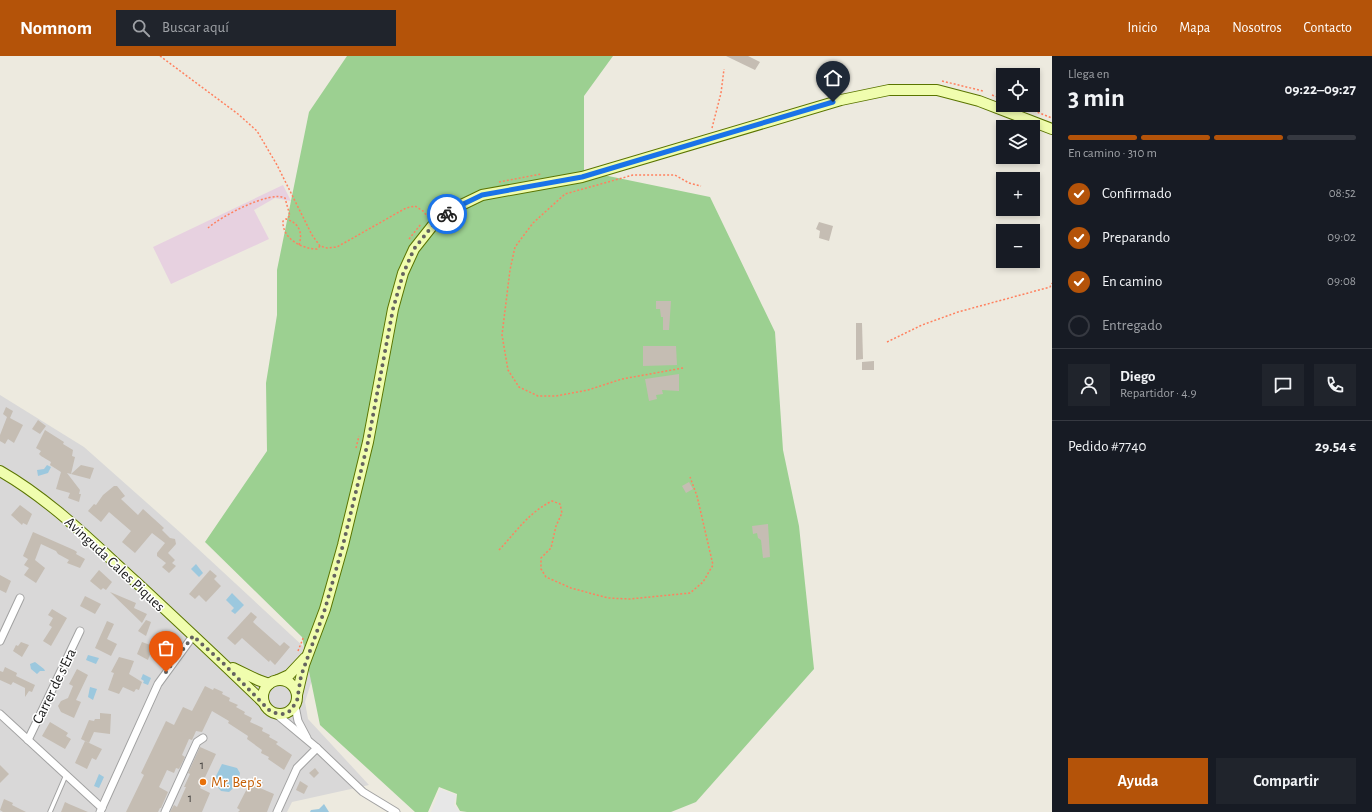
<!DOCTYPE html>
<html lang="es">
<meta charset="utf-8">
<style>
:root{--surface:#171b24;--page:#20242c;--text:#f1f3f6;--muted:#9ea1a6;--line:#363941;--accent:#b45309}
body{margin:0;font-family:"Alegreya Sans",sans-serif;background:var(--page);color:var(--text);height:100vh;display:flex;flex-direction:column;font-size:15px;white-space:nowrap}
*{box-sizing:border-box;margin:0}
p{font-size:13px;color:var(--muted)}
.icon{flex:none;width:22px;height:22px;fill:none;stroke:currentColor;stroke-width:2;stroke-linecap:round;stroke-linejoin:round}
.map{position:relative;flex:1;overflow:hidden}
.drawer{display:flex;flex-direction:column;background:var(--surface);width:320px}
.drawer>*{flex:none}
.controls{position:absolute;left:996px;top:12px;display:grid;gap:8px}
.controls a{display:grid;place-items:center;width:44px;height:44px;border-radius:0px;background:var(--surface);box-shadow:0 2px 6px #0003;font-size:20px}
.pin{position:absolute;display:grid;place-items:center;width:34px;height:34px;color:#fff;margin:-41px -17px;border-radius:50% 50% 50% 0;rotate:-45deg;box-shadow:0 0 4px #0007}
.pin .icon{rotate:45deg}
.courier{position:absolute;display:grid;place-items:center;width:40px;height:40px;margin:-20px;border:3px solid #1a73e8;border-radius:50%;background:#fff;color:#222;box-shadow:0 1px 5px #0007}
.overview em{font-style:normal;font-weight:700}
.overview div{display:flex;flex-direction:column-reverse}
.overview{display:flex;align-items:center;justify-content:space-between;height:68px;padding:0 16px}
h1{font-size:26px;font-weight:700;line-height:30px}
.bar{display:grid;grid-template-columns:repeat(4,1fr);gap:6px 4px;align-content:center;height:48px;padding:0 16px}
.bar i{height:5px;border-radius:3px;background:var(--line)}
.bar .on{background:var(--accent)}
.bar p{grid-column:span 4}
.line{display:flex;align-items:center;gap:10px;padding:0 16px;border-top:1px solid var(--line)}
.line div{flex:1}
.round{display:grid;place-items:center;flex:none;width:42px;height:42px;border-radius:0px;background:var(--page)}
ol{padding:0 16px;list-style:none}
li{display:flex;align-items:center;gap:12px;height:44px}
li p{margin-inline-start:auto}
li .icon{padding:4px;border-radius:50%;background:var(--accent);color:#fff;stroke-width:4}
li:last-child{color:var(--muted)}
li i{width:22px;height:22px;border:2px solid var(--line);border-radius:50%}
.cta{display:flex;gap:8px;margin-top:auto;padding:8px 16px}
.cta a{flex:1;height:46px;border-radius:0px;background:var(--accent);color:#fff;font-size:16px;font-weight:700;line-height:46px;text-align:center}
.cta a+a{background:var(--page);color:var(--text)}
header{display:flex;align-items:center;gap:24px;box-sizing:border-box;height:56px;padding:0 20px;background:var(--accent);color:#fff}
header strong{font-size:19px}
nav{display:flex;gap:22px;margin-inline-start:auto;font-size:14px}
.search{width:280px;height:36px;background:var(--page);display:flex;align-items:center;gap:10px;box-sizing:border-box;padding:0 14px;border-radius:0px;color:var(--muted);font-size:15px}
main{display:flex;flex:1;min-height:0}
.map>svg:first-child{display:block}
</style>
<header>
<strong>Nomnom</strong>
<div class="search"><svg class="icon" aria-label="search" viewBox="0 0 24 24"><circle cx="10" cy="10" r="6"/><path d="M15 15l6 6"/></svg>Buscar aquí</div>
<nav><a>Inicio</a><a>Mapa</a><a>Nosotros</a><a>Contacto</a></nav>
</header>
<main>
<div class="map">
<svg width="1052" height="756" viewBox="0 0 1052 756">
<rect width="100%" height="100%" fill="#edeadf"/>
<polygon fill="#d9d8d8" points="0,339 84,391 182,478 318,604 305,646 308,663 369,729 292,746 287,756 0,756"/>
<polygon fill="#e7d1e0" points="283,129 291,145 275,142 254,154 269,183 171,228 153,191"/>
<polygon fill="#9cd091" points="347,0 613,0 584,40 584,115 710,141 775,276 783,394 799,470 814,613 696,746 671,756 467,756 460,755 456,748 457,738 439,731 428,756 415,756 320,669 302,581 205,486 267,395 266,327 277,259 277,214 309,56"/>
<polygon fill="#e7e7e7" points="440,733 456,739 454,749 460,756 431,756"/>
<g fill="#9cc8de">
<polygon points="47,409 51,411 48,417 38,420 37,414 44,413"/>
<polygon points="196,508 203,517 199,521 191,513"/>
<polygon points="232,537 244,549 235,558 231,555 234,552 226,544"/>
<polygon points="88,599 99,602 96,608 86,604"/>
<polygon points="35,606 44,613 45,615 40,615 37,618 31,613 30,608"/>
<polygon points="143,618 151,622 148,629 143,627 144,625 141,623"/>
<polygon points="90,631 97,633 93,644 88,641"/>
<polygon points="222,708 237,712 240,717 238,728 229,736 221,735 216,729 216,720"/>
<polygon points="99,718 104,721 99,732 94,730"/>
<polygon points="324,748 329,756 310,756 311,754 319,753"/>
</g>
<g fill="#c5bdb3">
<polygon points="726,0 748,0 760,6 755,14"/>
<polygon points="819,166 833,170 829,185 819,182 820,175 816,173"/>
<polygon points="656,245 671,245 669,274 663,274 663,261 661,261 660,253 656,253"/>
<polygon points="856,267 862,267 863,303 856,304"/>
<polygon points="643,290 676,290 677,309 643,310"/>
<polygon points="874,305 874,314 862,314 862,306"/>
<polygon points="679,318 679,335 662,334 663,338 656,339 657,343 649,345 645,323"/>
<polygon points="6,351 13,355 10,362 23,369 14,387 8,383 5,388 0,385 0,379 7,361 3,358"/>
<polygon points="38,364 46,370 40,378 32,373"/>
<polygon points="45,374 64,386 63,388 73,394 72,400 75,401 71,418 67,417 80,434 79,438 81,438 79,446 68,442 70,437 56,433 61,416 50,409 51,406 41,400 39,398 41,395 36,392"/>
<polygon points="81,409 94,412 90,423 71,418"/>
<polygon points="689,426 693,433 686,437 682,430"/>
<polygon points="114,430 117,430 125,440 121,443 138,459 143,453 164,472 162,474 170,482 175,483 176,488 168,497 175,504 172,507 176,510 169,517 162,511 166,507 157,500 157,497 165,487 152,477 135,497 122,486 131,475 109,456 101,466 88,455 94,448 96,449 103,439"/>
<polygon points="20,449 32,458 27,469 23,467 22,469 11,459"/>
<polygon points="768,468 770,501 763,502 761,484 758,482 757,477 753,478 752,470"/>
<polygon points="33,476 74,494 77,496 76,498 85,503 80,512 67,507 69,504 58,498 56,495 41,488 35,504 45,512 36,527 24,519 29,512 24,509 28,503 23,500"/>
<polygon points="99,514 112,526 106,534 103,532 101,534 90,525"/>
<polygon points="210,514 217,520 214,523 221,530 206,546 199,539 195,543 189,538"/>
<polygon points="0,519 11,525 6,537 0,534"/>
<polygon points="110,536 136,547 134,552 147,558 142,567"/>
<polygon points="85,540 101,548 95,558 80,550"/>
<polygon points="52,553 67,562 51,590 43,585 52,571 49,569 53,562 48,559"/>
<polygon points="251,556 257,561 253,566 263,575 280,590 284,586 290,591 275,609 270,604 269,606 242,582 235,589 227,582"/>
<polygon points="146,564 151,566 146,580 138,575"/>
<polygon points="107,565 114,568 107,583 117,588 111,600 95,592"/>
<polygon points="21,586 29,589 22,601 13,595 16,589 18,590"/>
<polygon points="142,586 153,590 148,604 137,598"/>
<polygon points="119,601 134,605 129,618 142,626 139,634 136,633 134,636 123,631 119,638 108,634 114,617 111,616"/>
<polygon points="5,611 17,617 16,620 35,629 32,636 29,635 25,641 25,632 13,626 11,629 0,624 0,615 3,616"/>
<polygon points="77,613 88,619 76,644 81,646 74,662 61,656 58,650 61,645 68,642 73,630 69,628"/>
<polygon points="205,630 213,634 214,632 223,636 222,638 230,642 229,645 238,649 236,651 245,656 244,658 252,662 250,666 263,672 262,675 270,679 269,681 278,686 276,688 292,699 284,714 268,703 269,701 261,697 262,694 247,683 248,680 228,667 229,665 212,655 202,676 196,675 192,684 189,683 182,699 185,701 179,713 176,712 174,717 167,714 159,731 168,736 161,752 160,752 158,756 126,756 144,719 141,717 166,665 174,669 183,651 192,655"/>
<polygon points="100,657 111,658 110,678 94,676 89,687 81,683 89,664 94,665 95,663 100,663"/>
<polygon points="50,666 65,675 68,677 66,680 71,683 65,693 42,680"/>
<polygon points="85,685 102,693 96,704 92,702 87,713 75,707"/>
<polygon points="200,691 216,698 200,732 210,737 202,756 170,756 174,749 177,751 186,731 184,731 190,718 188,717"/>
<polygon points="0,709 9,718 0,727"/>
<polygon points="315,712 319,717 314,722 309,717"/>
<polygon points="253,721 263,726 260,732 274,738 267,756 238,756 240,754 237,752"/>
<polygon points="300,725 308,730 304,738 296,734"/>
<polygon points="4,743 13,747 12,749 26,756 3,756 0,754"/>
<polygon points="65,746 69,748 88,756 61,756"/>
</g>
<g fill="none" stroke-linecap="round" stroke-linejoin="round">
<g stroke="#a2a2a2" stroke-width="5.5">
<polyline id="lane" points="50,756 66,719"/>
</g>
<g stroke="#a2a2a2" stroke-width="9">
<g id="street">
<polyline points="0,585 20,542"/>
<polyline points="295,650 298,665 307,682"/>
<polyline points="275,657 317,692 363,736 396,756"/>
<polyline points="0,658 102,752"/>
<polyline points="28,684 80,575"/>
<polyline points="100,756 158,628 193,580"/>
<polyline points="165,756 197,686 203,682"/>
<polyline points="277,756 297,712 317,692"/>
</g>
</g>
<g stroke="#5a7400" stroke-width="12">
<g id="secondary">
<path d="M0,415C51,444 93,487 136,526C179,566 222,606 264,647"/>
<polyline points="233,612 258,624 269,628"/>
<circle cx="280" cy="641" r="17"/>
<polyline points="278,624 289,619 305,602"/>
<polyline points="297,639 304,609 325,553 343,489 368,386 393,253 403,217 414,193 433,169 453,153 482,139 582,121 841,44 889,34 937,34 979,45 1052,73"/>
</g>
</g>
<g stroke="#ff815f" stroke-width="1.5" stroke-dasharray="2 2" stroke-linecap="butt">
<polyline points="160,0 238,58 257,75 277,109 312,179 320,190 327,192 337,191 406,152 415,150 423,155 428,161"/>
<polyline points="942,25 983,35"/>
<polyline points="992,39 1003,43"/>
<polyline points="1019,49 1052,62"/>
<polyline points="712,72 721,37 724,13"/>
<polyline points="499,126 541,118"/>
<path d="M208,172C220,161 270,134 285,142L290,160L286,163"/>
<polyline points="409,183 421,168"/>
<path d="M299,189C303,176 299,167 286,163L283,165C282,182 301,193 317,193L320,190"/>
<polyline points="887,286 922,269 958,256 1050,231 1052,227"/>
<polyline points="683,312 622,323 588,334 556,340 538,340 519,331 508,314 502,279 510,214 515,191 533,167 565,138 633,119 675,119 689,127 701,130"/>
<polyline points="356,392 359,380"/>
<path d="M499,494C517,475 528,457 552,445L560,448L562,457L556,470L551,492L541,502V513L546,521L571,532L608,542L630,543L690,537L703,526L713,509L697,440L690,421"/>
<polyline points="298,595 304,580"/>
</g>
<use href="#lane" stroke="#fff" stroke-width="3.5"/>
<use href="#street" stroke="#fff" stroke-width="7"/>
<use href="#secondary" stroke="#f0fdae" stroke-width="10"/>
</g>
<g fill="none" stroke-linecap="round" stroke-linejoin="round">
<polyline stroke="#646360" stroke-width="4" stroke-dasharray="0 7.2" points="166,616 193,580 224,608 269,654 275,657 283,658 290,655 297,645 301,620 325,553 343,489 368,386 393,253 403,218 414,193 433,169 447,158"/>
<polyline stroke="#1a73e8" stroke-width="5" points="447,158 453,153 482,139 582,121 833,46"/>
</g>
<circle fill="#e8710a" stroke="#fff" stroke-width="1.5" cx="203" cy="726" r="4"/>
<g text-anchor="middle" stroke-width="3" stroke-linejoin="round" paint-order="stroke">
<g font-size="13" fill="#464441">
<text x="202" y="713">1</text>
<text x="190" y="746">1</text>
</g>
<g font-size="15" fill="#1b1b1b" stroke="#fff">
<text transform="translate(115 508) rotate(43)" y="5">Avinguda Cales Piques</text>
<text transform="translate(54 630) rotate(-64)" y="5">Carrer de s'Era</text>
</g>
<g font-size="15" fill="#c56008" stroke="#fff" text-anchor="start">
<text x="211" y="731">Mr. Bep's</text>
</g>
</g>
</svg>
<div class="controls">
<a><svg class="icon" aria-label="locate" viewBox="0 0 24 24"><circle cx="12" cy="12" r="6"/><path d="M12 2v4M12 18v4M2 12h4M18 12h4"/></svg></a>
<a><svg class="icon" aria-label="layers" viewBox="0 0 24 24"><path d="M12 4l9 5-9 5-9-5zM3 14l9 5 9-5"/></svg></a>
<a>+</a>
<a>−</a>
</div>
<div class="pin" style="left:166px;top:616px;background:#ea580c"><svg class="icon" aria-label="bag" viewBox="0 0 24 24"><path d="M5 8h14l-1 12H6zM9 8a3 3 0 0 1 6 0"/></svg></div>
<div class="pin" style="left:833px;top:46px;background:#1f2937"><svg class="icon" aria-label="home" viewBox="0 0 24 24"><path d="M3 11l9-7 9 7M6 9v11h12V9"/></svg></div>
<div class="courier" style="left:447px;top:158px"><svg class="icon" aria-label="bike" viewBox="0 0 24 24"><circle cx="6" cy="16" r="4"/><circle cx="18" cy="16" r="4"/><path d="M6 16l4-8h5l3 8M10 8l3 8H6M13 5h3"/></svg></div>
</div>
<section class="drawer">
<div class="overview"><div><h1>3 min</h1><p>Llega en</p></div><em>09:22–09:27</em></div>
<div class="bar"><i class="on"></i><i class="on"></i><i class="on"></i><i></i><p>En camino · 310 m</p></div>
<ol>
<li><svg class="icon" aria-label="check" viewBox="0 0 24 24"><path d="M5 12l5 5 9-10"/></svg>Confirmado<p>08:52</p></li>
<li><svg class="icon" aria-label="check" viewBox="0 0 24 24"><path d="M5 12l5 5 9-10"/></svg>Preparando<p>09:02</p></li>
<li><svg class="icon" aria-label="check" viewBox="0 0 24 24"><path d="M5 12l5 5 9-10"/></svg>En camino<p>09:08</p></li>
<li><i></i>Entregado</li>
</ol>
<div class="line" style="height:72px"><a class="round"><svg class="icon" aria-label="person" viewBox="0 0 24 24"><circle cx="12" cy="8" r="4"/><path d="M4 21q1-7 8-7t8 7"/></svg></a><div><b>Diego</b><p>Repartidor · 4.9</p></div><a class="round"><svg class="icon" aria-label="chat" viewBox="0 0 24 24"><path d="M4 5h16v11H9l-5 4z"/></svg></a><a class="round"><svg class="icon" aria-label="phone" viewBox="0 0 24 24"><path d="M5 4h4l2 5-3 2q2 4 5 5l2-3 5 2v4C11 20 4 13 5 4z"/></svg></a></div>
<div class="line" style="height:52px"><div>Pedido #7740</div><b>29.54 €</b></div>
<div class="cta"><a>Ayuda</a><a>Compartir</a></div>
</section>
</main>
